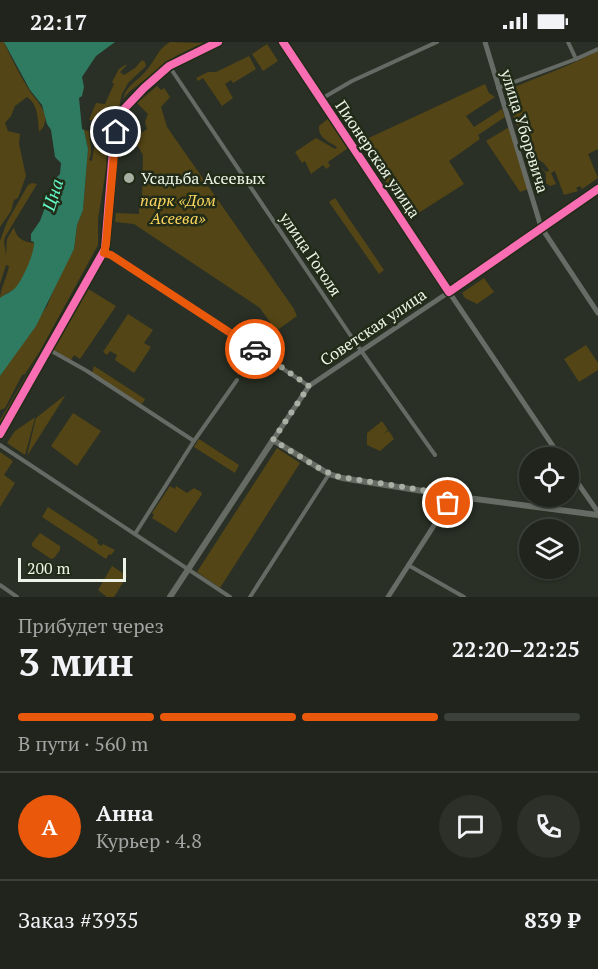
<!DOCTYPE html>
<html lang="ru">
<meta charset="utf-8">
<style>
:root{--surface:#20241c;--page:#2d3029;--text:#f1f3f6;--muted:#a2a4a3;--line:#3d413b;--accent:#ea580c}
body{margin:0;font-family:"PT Serif",serif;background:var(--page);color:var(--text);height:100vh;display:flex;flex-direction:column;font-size:22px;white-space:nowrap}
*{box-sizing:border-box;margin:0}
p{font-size:20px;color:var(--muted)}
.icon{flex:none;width:33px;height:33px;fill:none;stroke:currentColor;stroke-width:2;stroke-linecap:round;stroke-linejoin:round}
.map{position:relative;height:555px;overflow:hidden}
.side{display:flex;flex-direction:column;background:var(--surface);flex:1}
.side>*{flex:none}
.buttons{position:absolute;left:519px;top:405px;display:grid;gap:12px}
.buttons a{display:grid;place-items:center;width:60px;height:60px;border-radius:50%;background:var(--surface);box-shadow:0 2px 4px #0004,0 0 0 2px var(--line);font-size:30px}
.scale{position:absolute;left:18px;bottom:15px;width:108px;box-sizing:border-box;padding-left:6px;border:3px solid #edf4e7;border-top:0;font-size:16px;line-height:21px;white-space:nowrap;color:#edf4e7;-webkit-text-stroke:4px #212b17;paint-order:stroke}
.pin{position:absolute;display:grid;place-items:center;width:51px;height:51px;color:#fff;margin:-26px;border:3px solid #fff;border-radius:50%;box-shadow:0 2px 6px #0007}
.courier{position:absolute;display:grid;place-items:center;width:60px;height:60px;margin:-30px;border:4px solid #ea580c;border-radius:50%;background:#fff;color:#222;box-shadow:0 2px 8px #0007}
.overview em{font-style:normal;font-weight:700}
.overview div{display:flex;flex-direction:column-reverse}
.overview{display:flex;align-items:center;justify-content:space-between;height:102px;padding:0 18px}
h1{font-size:39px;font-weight:700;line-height:45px}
.bar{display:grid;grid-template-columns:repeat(4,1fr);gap:9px 6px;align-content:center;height:72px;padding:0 18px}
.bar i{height:8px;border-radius:4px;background:var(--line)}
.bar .on{background:var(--accent)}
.bar p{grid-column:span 4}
.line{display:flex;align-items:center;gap:15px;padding:0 18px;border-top:2px solid var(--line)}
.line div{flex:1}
.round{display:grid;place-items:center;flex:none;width:63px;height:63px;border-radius:32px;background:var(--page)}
.status{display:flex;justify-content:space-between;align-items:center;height:42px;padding:0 30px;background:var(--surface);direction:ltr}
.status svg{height:16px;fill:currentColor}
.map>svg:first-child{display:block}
</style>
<div class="status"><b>22:17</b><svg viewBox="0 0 49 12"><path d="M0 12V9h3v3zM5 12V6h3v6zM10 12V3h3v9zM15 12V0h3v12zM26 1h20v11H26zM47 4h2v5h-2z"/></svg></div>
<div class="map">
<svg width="598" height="555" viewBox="0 0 598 555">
<rect width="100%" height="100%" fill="#2a3025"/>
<g fill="#534515">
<path d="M0,0H4C11,16 20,33 29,48C37,60 55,75 39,90C38,77 38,62 27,55L15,64L11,74L5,81L8,89L20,92L19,102L26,134L18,156L14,158L11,169L0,185Z"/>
<path d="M170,0L203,1L176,14L129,50L123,57C126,44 137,39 145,30C155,20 157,7 170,0Z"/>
<polygon points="267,2 278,19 263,29 252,12"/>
<path d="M598,9V107L588,112L598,136L582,147L580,144L576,146L578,149L564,153L555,129L551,131L556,142L550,144L546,141V132L540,124L546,130L549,129C545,120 539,116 529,116L504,49L569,23Z"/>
<polygon points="249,14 256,27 233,41 231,38 225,42 233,56 222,64 203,36 198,39 196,36 208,30 216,30"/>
<path d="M142,18L145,20L146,24L128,41L122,52L111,98L109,120L105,133L98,177V203L40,309L25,332L22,333L5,366L0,368V334L47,264L61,230L74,207L77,183L83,168L88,107L84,88L89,89C89,100 94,108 89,118L92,119L98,80L89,78L96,61L105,62L114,42L112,40L119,27L125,23H127L120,30L124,33L135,26Z"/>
<polygon points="485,42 489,51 495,55 466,74 474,85 502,67 505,75 478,93 480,97 449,119 464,142 409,177 360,100"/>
<polygon points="157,44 161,48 164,46 170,55 161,65 167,85 294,267 297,274 276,289 260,266 134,182 115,180 116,171 139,172 139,156 142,155 143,113 136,101 140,92 147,87 145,80 148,72 137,61"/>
<path d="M329,76L348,106L328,120L330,124L326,127L323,123L311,132L305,119L302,121L295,110L316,96L335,107L337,105C328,99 318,96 319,84Z"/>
<polygon points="511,84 528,147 520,150 486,99"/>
<path d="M32,141L37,142L5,195L4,200L6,213L7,197L14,185C16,196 23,200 34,201L36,208L18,245L4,253L0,258C0,246 7,236 9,224L6,223L0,242V199L7,180L28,143Z"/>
<polygon points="335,156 384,228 379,232 329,160"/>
<polygon points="85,235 87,236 0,389 0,378"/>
<polygon points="484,236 494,250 477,262 465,256 462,251"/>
<polygon points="85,245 116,264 80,317 74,313 71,318 50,306"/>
<polygon points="128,272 153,288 144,301 151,305 134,331 115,318 117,313 110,309 107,313 103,310"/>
<polygon points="586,303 598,321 598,328 579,340 564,317"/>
<polygon points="94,324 145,357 143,361 140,362 92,331"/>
<polygon points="64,354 65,354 27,414 36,376"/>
<polygon points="73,371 101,389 77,424 51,404"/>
<polygon points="34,376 35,376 25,413 7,401 15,389"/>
<polygon points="382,379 388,388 384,391 389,389 394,397 380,409 367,403 367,391"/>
<polygon points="199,397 239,423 235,431 194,405"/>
<polygon points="277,406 300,421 220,546 197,530"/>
<polygon points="0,410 13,419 4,433 15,441 0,465"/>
<polygon points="170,444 175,447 176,444 187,451 194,446 201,450 202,452 176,491 152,476 154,473 152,471"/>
<polygon points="48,465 98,498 97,501 101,504 103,502 115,508 111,513 109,512 106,517 42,475"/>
<polygon points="40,491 60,504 60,508 54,516 51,517 32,504 32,501"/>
<polygon points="112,524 127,534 114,555 107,555 98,548"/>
</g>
<path fill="#2f7b62" d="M4,0H115L96,14L82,35L84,45L82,54L79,56L82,87L84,88L88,107L83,168L77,183L74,207L36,284L0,334V256C5,252 12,250 16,245C23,237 35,210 34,200L31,199V192L40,179L56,136L60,132L61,121L55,115L51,88L47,82L42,63L30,48Z"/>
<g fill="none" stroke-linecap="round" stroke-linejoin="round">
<g stroke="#666a65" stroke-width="4">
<polyline points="283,0 449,250"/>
<polyline points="568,0 576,17"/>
<polyline points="169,24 357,303 435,413"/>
<polyline points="498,46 576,17 598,7"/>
<polyline points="321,57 352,39 437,0"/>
<polyline points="541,185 598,147"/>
<polyline points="104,211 111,213 309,344"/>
<polyline points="48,307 87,329 194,399"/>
<polyline points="0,392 105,207 113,106 119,76 125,66 144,46 169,24 218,0"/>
<polyline points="0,403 230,555"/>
<polyline points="135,492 194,399 237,338"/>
<polyline points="408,523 464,555"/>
<polyline points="0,543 17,555"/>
<polyline points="250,555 329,432"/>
</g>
<g stroke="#676c66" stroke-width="5">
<polyline points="485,0 541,185 598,271"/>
<polyline points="449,250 561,416"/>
<polyline points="273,398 309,344 455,246 541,185"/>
<polyline points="568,427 598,470"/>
<polyline points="388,555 453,454"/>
</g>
<polyline stroke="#666b63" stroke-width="6" points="170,555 273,398 329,432 342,436 460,455 598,473"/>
<g stroke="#212b17" stroke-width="11">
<g id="cycleway">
<polyline points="283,0 449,250 598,147"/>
<polyline points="0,392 105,207 113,106 119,76 125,66 144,46 169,24 218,0"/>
</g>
</g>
<use href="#cycleway" stroke="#f96db3" stroke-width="8"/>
</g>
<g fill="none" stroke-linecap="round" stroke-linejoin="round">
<polyline stroke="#a9afa3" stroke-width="6" stroke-dasharray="0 10.8" points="255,307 309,344 273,398 317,425 335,434 453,453 448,461"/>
<polyline stroke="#ea580c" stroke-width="8" points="116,90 106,202 104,211 111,213 255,307"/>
</g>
<circle fill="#a9afa3" stroke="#212b17" stroke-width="2" cx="129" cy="136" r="6"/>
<g text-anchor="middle" stroke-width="5" stroke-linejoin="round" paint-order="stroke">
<g font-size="16" fill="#edf4e7" stroke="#212b17">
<text transform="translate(525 89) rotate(73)" y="6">улица Уборевича</text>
<text transform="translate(378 117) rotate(56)" y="6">Пионерская улица</text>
<text transform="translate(311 212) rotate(56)" y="6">улица Гоголя</text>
<text transform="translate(373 285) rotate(-34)" y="6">Советская улица</text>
</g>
<g font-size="16" fill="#edf4e7" stroke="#212b17" text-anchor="start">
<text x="141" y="142">Усадьба Асеевых</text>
</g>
<g font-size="16" font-style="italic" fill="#fdd75f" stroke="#212b17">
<text x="178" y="164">парк «Дом<tspan x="178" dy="18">Асеева»</tspan></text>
</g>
<g font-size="18" font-style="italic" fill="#62f5c6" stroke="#212b17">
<text transform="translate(53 153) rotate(-73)" y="6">Цна</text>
</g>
</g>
</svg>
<div class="buttons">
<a><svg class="icon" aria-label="locate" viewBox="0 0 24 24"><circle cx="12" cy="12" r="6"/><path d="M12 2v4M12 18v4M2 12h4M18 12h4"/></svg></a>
<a><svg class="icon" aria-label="layers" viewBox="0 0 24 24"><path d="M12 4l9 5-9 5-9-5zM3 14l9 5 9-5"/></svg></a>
</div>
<div class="scale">200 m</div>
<div class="pin" style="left:448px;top:461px;background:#ea580c"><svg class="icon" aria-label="bag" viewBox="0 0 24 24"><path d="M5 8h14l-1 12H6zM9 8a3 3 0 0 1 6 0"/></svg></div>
<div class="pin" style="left:116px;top:90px;background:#1f2937"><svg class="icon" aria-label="home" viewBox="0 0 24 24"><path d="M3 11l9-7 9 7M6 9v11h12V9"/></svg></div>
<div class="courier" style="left:255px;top:307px"><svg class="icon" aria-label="car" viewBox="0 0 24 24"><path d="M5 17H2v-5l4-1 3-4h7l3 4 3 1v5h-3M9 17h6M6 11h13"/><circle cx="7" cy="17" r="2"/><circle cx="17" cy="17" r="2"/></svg></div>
</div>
<section class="side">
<div class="overview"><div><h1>3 мин</h1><p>Прибудет через</p></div><em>22:20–22:25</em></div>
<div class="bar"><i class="on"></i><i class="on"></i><i class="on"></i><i></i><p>В пути · 560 m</p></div>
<div class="line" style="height:108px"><b class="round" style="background:var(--accent);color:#fff">А</b><div><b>Анна</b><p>Курьер · 4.8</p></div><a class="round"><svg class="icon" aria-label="chat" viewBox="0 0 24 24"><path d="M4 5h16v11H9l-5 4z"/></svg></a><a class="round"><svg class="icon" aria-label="phone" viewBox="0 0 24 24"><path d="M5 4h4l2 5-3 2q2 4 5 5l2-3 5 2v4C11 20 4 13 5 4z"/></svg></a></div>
<div class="line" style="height:78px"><div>Заказ #3935</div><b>839 ₽</b></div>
</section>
